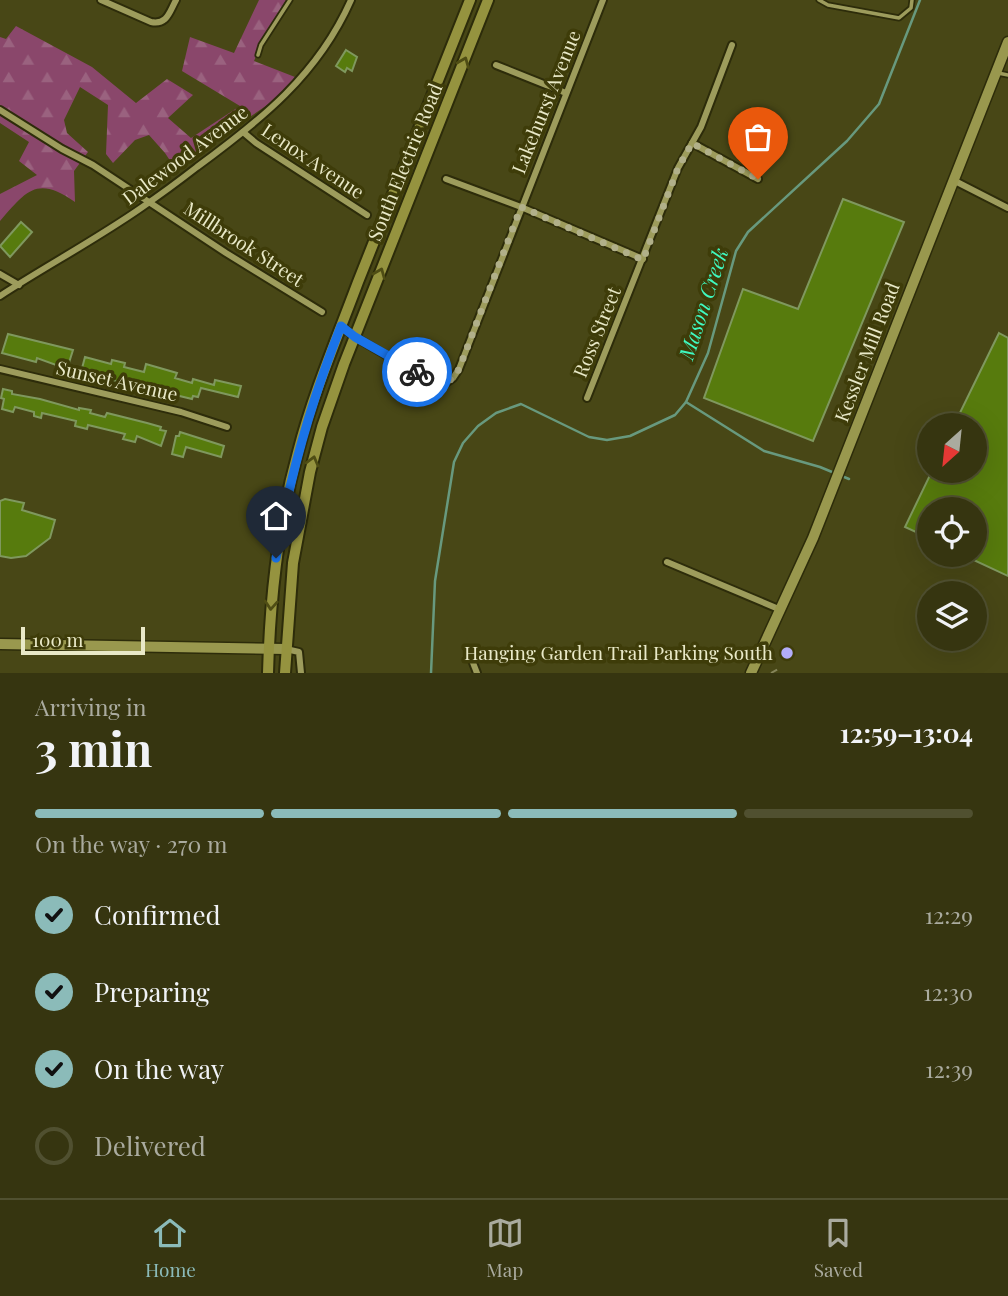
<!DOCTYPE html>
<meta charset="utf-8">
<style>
:root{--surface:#363510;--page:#3d3d19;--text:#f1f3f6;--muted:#aaab9f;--line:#505030;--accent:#8bbbb9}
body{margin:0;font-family:"Playfair Display",serif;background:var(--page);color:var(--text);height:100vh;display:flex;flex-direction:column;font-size:26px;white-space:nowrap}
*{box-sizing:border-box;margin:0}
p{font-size:23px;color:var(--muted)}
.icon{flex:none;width:38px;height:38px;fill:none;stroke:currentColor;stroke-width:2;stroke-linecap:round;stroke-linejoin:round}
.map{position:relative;height:673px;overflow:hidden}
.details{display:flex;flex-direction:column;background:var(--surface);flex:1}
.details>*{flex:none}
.needle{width:46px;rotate:207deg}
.buttons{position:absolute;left:917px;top:413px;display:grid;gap:14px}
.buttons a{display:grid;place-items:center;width:70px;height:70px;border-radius:50%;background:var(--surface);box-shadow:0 7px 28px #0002,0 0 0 2px var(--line);font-size:35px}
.scale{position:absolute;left:21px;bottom:18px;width:124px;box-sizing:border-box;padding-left:7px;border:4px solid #e9e9c8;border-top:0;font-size:19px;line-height:24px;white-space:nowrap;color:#e9e9c8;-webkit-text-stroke:5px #3e3c09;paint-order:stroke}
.pin{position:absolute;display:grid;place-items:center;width:60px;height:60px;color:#fff;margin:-72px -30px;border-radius:50% 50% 50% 0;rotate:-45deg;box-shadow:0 0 7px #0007}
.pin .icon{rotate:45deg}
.courier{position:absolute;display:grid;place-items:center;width:70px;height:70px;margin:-35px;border:5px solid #1a73e8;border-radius:50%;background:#fff;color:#222;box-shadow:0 2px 9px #0007}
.overview em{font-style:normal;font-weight:700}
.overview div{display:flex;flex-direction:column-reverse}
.overview{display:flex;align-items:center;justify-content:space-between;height:119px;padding:0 35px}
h1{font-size:46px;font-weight:700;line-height:52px}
.bar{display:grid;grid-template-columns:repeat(4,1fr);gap:10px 7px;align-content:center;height:84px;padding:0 35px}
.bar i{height:9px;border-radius:5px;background:var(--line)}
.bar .on{background:var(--accent)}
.bar p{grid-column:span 4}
ol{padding:0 35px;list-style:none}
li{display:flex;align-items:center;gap:21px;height:77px}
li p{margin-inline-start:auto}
li .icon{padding:7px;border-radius:50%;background:var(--accent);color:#111;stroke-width:4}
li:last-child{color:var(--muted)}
li i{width:38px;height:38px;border:4px solid var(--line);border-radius:50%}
.menu{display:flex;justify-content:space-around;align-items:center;height:98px;border-top:2px solid var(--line);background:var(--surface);font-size:19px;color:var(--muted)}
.menu a{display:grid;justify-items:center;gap:4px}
.menu .on{color:var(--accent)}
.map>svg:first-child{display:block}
</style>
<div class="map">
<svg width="1008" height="673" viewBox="0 0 1008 673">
<defs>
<pattern id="forest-firs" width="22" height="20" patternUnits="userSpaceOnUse" patternTransform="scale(1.75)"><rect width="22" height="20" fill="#8a476b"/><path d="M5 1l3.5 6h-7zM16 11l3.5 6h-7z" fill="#9a627f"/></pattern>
</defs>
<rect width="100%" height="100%" fill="#484716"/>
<path fill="url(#forest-firs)" d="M259,0H286L265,35L254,61L295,77L279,97L175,168L165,153L149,135L135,140L113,163L106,154L108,105L80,87L64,120L67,133L88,152L74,171L75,202C37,175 26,191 0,221V194L37,175L19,161L29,142L0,123V37L6,39L16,26L92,67L136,103L167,79L193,95L168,118L191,138L240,106L182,71L190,37L234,53Z"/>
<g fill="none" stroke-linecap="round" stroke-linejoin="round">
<g stroke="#68997e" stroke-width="2.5">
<polyline points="686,402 764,451 820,467 849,479"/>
<polyline points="431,673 435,581 454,462 463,443 478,426 496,413 521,404 589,437 607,440 630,436 675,415 686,402 708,353 736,251 748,232 847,141 879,104 920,0"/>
</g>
</g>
<g fill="#577b0d" stroke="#7f985e" stroke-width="2">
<polygon points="346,50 357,57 352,71 347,68 345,72 336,66"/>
<polygon points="843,199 904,222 813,441 704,398 743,289 798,309"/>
<polygon points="21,222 32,232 10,257 0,246"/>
<polygon points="999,333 1008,338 1008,576 963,555 975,555 975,509 929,509 929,538 905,527 932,471 975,471 975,425 954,425"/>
<polygon points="8,334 73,350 67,369 37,358 36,362 2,353"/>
<polygon points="85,357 111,364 112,360 125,363 124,367 144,372 146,364 177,373 175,378 192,383 193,379 214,385 215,380 241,386 238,397 201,388 198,397 193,396 192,399 155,390 156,388 143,384 142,387 104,378 105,374 93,371 92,375 81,372"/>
<polygon points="3,389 12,391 12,394 40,399 79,410 79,408 91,410 90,413 105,417 107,413 147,423 161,427 160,430 166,431 161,446 137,436 135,442 123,439 125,434 88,425 87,429 75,426 76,421 42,413 41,418 34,416 34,412 15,407 13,412 2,409 4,399 1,398"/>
<polygon points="180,432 224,446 221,457 186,447 183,457 172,454 176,436 179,436"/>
<polygon points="5,499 24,503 22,510 55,520 50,538 26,556 11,558 0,556 0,501"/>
</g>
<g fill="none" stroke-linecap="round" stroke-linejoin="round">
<g stroke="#2d2c0a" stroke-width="7">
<g id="lane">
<polyline points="819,0 828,5 899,18 911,8 912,0"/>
<polyline points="258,55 261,45 290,0"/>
<polyline points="998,73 1008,75"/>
</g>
</g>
<g stroke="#2d2c0a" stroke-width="10">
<g id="street">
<path d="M101,0L151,22C167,25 169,13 176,0"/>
<polyline points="496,65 566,93"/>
<polyline points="0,110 62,149 93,165 226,253 322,312"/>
<polyline points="243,132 256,143 367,215"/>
<polyline points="692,143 758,179"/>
<polyline points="446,179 521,207 643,259"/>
<polyline points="953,180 1008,208"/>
<polyline points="0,274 19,285"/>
<path d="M0,296C46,266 95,240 141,208C160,195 179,181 197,167C261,120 318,75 351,0"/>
<polyline points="341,326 355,337 432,382 444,384 453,378 459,369 473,333 603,0"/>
<polyline points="0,369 181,412 227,427"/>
<polyline points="587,398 678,168 701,127 732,45"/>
<polyline points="667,562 781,610"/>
<polyline points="286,649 299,652 301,673"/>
<polyline points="470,655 477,673"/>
</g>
</g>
<g stroke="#2d2c0a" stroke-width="13">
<g id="secondary">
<polyline points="0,644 286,649"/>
<polyline points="751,673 813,538 1008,42"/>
</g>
</g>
<g stroke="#2d2c0a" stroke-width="14">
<g id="primary">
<path d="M268,673C270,598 278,524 298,452C313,394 337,338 358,282C395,188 433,94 470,0"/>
<polyline points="285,673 293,563 310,472 322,427 344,364 488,0"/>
</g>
</g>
<polyline stroke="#86855a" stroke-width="2" stroke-dasharray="7 3.5" stroke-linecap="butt" points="771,673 780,668"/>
<use href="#lane" stroke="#9d9c5c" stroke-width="3.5"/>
<use href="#street" stroke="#9d9c5c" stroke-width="6"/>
<use href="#secondary" stroke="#99984e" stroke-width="10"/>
<use href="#primary" stroke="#95933f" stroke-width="10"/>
</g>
<defs><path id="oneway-chevron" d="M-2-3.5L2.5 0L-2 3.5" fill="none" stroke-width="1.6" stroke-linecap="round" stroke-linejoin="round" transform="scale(1.75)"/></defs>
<g stroke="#4f4d14">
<use href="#oneway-chevron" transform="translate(464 62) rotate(-68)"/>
<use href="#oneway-chevron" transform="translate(380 273) rotate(-68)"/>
<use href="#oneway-chevron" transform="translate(313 461) rotate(-75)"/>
<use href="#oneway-chevron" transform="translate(271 605) rotate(94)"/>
</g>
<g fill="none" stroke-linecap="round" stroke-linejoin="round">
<polyline stroke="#b1b08a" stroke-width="7" stroke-dasharray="0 12.6" points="417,372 432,382 444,384 453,378 459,369 521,207 643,260 678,168 692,143 758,179"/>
<path stroke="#1a73e8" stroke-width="9" d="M276,558C289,477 311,402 341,326L355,337L417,372"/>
</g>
<circle fill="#b3adf9" stroke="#3e3c09" stroke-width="2.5" cx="787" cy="653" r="7"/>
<g text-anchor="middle" stroke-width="7" stroke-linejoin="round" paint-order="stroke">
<g font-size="19" fill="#e9e9c8" stroke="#3e3c09">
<text transform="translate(546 102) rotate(-68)" y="7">Lakehurst Avenue</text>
<text transform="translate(185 155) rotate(-37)" y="7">Dalewood Avenue</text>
<text transform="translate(313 161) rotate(34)" y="7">Lenox Avenue</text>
<text transform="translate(405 162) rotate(-68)" y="7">South Electric Road</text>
<text transform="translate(244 244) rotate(33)" y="7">Millbrook Street</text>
<text transform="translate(597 332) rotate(-68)" y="7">Ross Street</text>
<text transform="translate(867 352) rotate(-69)" y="7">Kessler Mill Road</text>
<text transform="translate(117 381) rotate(13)" y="7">Sunset Avenue</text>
</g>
<g font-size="19" fill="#e9e9c8" stroke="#3e3c09" text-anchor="end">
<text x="773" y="660">Hanging Garden Trail Parking South</text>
</g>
<g font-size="21" font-style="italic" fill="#3ff9c1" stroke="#3e3c09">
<text transform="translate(704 304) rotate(-72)" y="7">Mason Creek</text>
</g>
</g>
</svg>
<div class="buttons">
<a><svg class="needle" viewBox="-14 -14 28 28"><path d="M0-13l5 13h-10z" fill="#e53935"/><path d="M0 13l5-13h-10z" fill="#aaab9f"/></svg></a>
<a><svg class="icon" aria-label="locate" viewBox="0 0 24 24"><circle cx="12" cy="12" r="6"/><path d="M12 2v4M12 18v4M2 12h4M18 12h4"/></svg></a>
<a><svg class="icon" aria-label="layers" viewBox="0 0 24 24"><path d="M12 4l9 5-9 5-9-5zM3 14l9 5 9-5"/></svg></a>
</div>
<div class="scale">100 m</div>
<div class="pin" style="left:758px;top:179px;background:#ea580c"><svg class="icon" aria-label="bag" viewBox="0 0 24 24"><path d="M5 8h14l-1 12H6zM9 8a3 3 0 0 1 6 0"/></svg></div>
<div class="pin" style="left:276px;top:558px;background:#1f2937"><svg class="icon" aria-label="home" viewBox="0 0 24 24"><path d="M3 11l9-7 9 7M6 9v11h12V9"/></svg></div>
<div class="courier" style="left:417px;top:372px"><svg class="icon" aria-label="bike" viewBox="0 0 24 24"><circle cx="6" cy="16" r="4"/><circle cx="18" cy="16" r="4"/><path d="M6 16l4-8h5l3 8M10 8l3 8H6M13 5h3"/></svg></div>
</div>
<section class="details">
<div class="overview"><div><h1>3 min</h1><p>Arriving in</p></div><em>12:59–13:04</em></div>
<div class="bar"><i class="on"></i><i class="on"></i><i class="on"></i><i></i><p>On the way · 270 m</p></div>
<ol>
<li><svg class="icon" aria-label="check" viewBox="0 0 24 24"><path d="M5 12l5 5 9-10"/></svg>Confirmed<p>12:29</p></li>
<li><svg class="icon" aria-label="check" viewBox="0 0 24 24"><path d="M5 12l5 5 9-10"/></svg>Preparing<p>12:30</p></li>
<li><svg class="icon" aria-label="check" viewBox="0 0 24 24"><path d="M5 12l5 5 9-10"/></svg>On the way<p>12:39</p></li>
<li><i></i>Delivered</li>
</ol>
</section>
<nav class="menu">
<a class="on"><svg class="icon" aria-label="home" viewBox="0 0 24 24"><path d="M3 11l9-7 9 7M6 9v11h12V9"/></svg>Home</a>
<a><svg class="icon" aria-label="map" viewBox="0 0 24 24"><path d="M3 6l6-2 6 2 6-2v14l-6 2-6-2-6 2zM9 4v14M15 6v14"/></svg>Map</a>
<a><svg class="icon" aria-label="saved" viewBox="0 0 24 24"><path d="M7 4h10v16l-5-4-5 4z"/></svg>Saved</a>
</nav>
